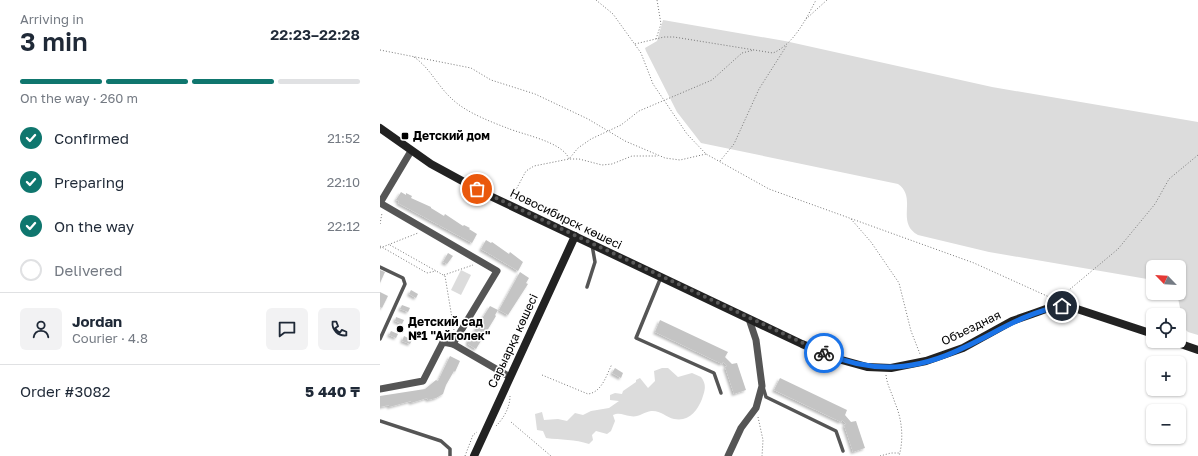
<!DOCTYPE html>
<meta charset="utf-8">
<style>
:root{--surface:#fff;--page:#f2f2f3;--text:#1f2937;--muted:#747a83;--line:#e0e1e3;--accent:#0f766e}
body{margin:0;font-family:"Golos Text",sans-serif;background:var(--page);color:var(--text);height:100vh;display:flex;flex-direction:column;font-size:15px;white-space:nowrap}
*{box-sizing:border-box;margin:0}
p{font-size:13px;color:var(--muted)}
.icon{flex:none;width:22px;height:22px;fill:none;stroke:currentColor;stroke-width:2;stroke-linecap:round;stroke-linejoin:round}
.map{position:relative;flex:1;overflow:hidden}
.details{display:flex;flex-direction:column;background:var(--surface);width:380px}
.details>*{flex:none}
.needle{width:26px;rotate:295deg}
.buttons{position:absolute;left:766px;top:260px;display:grid;gap:8px}
.buttons a{display:grid;place-items:center;width:40px;height:40px;border-radius:6px;background:var(--surface);box-shadow:0 1px 3px #0004;font-size:20px}
.pin{position:absolute;display:grid;place-items:center;width:34px;height:34px;color:#fff;margin:-17px;border:2px solid #fff;border-radius:50%;box-shadow:0 1px 4px #0007}
.courier{position:absolute;display:grid;place-items:center;width:40px;height:40px;margin:-20px;border:3px solid #1a73e8;border-radius:50%;background:#fff;color:#222;box-shadow:0 1px 5px #0007}
.head em{font-style:normal;font-weight:600}
.head div{display:flex;flex-direction:column-reverse}
.head{display:flex;align-items:center;justify-content:space-between;height:68px;padding:0 20px}
h1{font-size:26px;font-weight:600;line-height:30px}
.bar{display:grid;grid-template-columns:repeat(4,1fr);gap:6px 4px;align-content:center;height:48px;padding:0 20px}
.bar i{height:5px;border-radius:3px;background:var(--line)}
.bar .selected{background:var(--accent)}
.bar p{grid-column:span 4}
.line{display:flex;align-items:center;gap:10px;padding:0 20px;border-top:1px solid var(--line)}
.line div{flex:1}
.round{display:grid;place-items:center;flex:none;width:42px;height:42px;border-radius:6px;background:var(--page)}
ol{padding:0 20px;list-style:none}
li{display:flex;align-items:center;gap:12px;height:44px}
li p{margin-inline-start:auto}
li .icon{padding:4px;border-radius:50%;background:var(--accent);color:#fff;stroke-width:4}
li:last-child{color:var(--muted)}
li i{width:22px;height:22px;border:2px solid var(--line);border-radius:50%}
main{display:flex;flex:1;min-height:0}
.map>svg:first-child{display:block}
</style>
<main>
<section class="details">
<div class="head"><div><h1>3 min</h1><p>Arriving in</p></div><em>22:23–22:28</em></div>
<div class="bar"><i class="selected"></i><i class="selected"></i><i class="selected"></i><i></i><p>On the way · 260 m</p></div>
<ol>
<li><svg class="icon" aria-label="check" viewBox="0 0 24 24"><path d="M5 12l5 5 9-10"/></svg>Confirmed<p>21:52</p></li>
<li><svg class="icon" aria-label="check" viewBox="0 0 24 24"><path d="M5 12l5 5 9-10"/></svg>Preparing<p>22:10</p></li>
<li><svg class="icon" aria-label="check" viewBox="0 0 24 24"><path d="M5 12l5 5 9-10"/></svg>On the way<p>22:12</p></li>
<li><i></i>Delivered</li>
</ol>
<div class="line" style="height:72px"><a class="round"><svg class="icon" aria-label="person" viewBox="0 0 24 24"><circle cx="12" cy="8" r="4"/><path d="M4 21q1-7 8-7t8 7"/></svg></a><div><b>Jordan</b><p>Courier · 4.8</p></div><a class="round"><svg class="icon" aria-label="chat" viewBox="0 0 24 24"><path d="M4 5h16v11H9l-5 4z"/></svg></a><a class="round"><svg class="icon" aria-label="phone" viewBox="0 0 24 24"><path d="M5 4h4l2 5-3 2q2 4 5 5l2-3 5 2v4C11 20 4 13 5 4z"/></svg></a></div>
<div class="line" style="height:52px"><div>Order #3082</div><b>5 440 ₸</b></div>
</section>
<div class="map">
<svg width="818" height="456" viewBox="0 0 818 456">
<defs>
<filter id="shadow"><feDropShadow dx="-2" dy="2" stdDeviation="1" flood-color="#0004"/></filter>
</defs>
<rect width="100%" height="100%" fill="#fff"/>
<g fill="#dcdcdc">
<path d="M283,20L405,41L612,87L818,122V335L808,332L804,328L797,293H799V267H773V280L609,252L538,235C515,222 538,198 518,184L321,143L297,112L266,51L265,48L277,41Z"/>
<polygon points="81,270 91,275 81,295 71,290"/>
<path d="M282,368H288L298,377L312,373L321,377C327,385 325,390 322,399C317,411 309,422 294,419C286,417 280,410 271,411C264,412 258,418 250,416C244,415 239,412 233,415L235,421L231,431L227,434L216,431L212,435L213,440L209,444C195,439 181,440 166,438L163,431L157,430L155,414L162,412L164,420L178,419L187,421L195,413L203,415L211,411L229,408L239,401L230,400V395L235,393L242,394L243,391L256,382V380L260,378L268,388L275,381L274,371Z"/>
</g>
<g fill="#c4c4c4" filter="url(#shadow)">
<polygon points="21,192 26,195 26,193 32,196 31,198 51,207 51,208 64,216 65,214 83,226 84,225 90,228 89,229 97,234 92,243 18,203 19,201 16,200"/>
<polygon points="106,240 111,243 112,242 129,254 130,252 143,262 138,271 101,249"/>
<polygon points="68,253 73,256 67,264 63,262"/>
<polygon points="0,270 5,272 0,283"/>
<polygon points="140,272 149,278 146,283 148,284 128,315 119,310"/>
<polygon points="31,290 38,294 36,298 29,294"/>
<polygon points="0,292 8,296 2,308 0,307"/>
<polygon points="22,305 30,308 28,312 20,309"/>
<polygon points="110,306 118,310 115,315 116,316 96,349 88,344 88,341"/>
<polygon points="16,317 24,320 22,324 15,321"/>
<polygon points="33,317 40,321 38,325 31,322"/>
<polygon points="280,320 348,352 345,357 352,364 357,363 366,390 354,394 345,367 347,366 343,362 342,364 275,332"/>
<polygon points="11,331 18,334 16,338 9,335"/>
<polygon points="24,336 32,340 30,344 22,341"/>
<polygon points="70,356 80,361 75,372 74,371 66,385 63,394 56,398 48,400 47,398 31,403 31,401 9,407 9,405 0,407 0,396 45,389 56,380 58,381"/>
<polygon points="235,368 243,373 241,378 232,373"/>
<polygon points="400,378 467,410 465,415 471,422 476,421 485,448 473,452 464,425 466,424 462,420 461,422 394,390"/>
</g>
<g fill="none" stroke-linecap="round" stroke-linejoin="round">
<g stroke="#777" stroke-width="1" stroke-dasharray="1 2" stroke-linecap="butt">
<polyline points="216,0 233,14 261,53 273,84 307,134 326,154 389,189 594,263 678,301"/>
<polyline points="426,19 447,0"/>
<polyline points="276,39 281,24 277,0"/>
<path d="M255,44L284,37H294L393,53C414,44 426,19 436,0"/>
<polyline points="0,50 91,68 111,80 155,94 208,119 245,141 285,158 300,160 326,154"/>
<path d="M34,57C50,68 57,85 71,98C85,112 109,121 127,128C144,135 183,142 189,159L198,148L211,139L241,125L259,111L332,80L362,53L374,50"/>
<polyline points="340,161 354,144 379,89 407,45"/>
<polyline points="131,199 146,171 154,166 189,159 199,159 222,165 232,164 252,156 278,156"/>
<polyline points="471,219 491,242 519,283 531,331 540,354"/>
<polyline points="0,224 2,213"/>
<polyline points="10,245 65,276 74,330"/>
<polyline points="0,246 47,273 56,271"/>
<polyline points="0,248 38,233"/>
<polyline points="64,275 93,265"/>
<polyline points="683,295 738,249 775,204 789,179 818,155"/>
<path d="M162,375L208,394C222,392 226,376 232,364"/>
<path d="M506,375C507,385 512,393 515,403C522,419 524,439 519,456"/>
<polyline points="378,417 383,440 382,456"/>
<polyline points="131,422 171,456"/>
<path d="M116,426C124,418 130,407 130,396"/>
<polyline points="85,456 93,435 97,432"/>
<polyline points="500,456 511,453 520,453"/>
</g>
<g stroke="#555" stroke-width="3.5">
<polyline points="0,267 23,278 25,284 0,339"/>
<polyline points="281,277 256,338 334,373 341,393"/>
<polyline points="207,287 215,262 212,245"/>
<polyline points="383,387 386,397 456,431 463,451"/>
<polyline points="0,421 61,441 70,449 70,456"/>
</g>
<g stroke="#555" stroke-width="7">
<polyline points="0,203 117,271 73,344 63,342 43,381 0,389"/>
<polyline points="0,203 31,151"/>
<polyline points="73,344 130,377"/>
<polyline points="348,456 361,428 376,408 382,386 376,340 369,319"/>
</g>
<g stroke="#222" stroke-width="8">
<polyline points="0,128 51,164 108,195 422,344 458,359 487,367 511,368 546,361 583,348 632,321 652,314 666,309 691,307 773,334"/>
<polyline points="792,341 818,350"/>
<polyline points="94,456 195,236"/>
</g>
</g>
<g fill="none" stroke-linecap="round" stroke-linejoin="round">
<polyline stroke="#595959" stroke-width="4" stroke-dasharray="0 7.2" points="97,189 444,353"/>
<path stroke="#1a73e8" stroke-width="5" d="M444,353C493,374 537,371 585,347C619,331 644,313 682,306"/>
</g>
<g fill="#000" stroke="#fff" stroke-width="1.5">
<rect x="21" y="132" width="8" height="8" rx="2"/>
<circle cx="20" cy="329" r="4"/>
</g>
<g text-anchor="middle" stroke-width="3" stroke-linejoin="round" paint-order="stroke">
<g font-size="12" font-weight="bold" fill="#000" stroke="#fff" text-anchor="start">
<text x="33" y="140">Детский дом</text>
<text x="28" y="326">Детский сад<tspan x="28" dy="14">№1 "Айголек"</tspan></text>
</g>
<g font-size="12" fill="#000" stroke="#fff">
<text transform="translate(186 219) rotate(26)" y="4">Новосибирск көшесі</text>
<text transform="translate(591 328) rotate(-26)" y="4">Объездная</text>
<text transform="translate(133 341) rotate(-65)" y="4">Сарыарқа көшесі</text>
</g>
</g>
</svg>
<div class="buttons">
<a><svg class="needle" viewBox="-14 -14 28 28"><path d="M0-13l5 13h-10z" fill="#e53935"/><path d="M0 13l5-13h-10z" fill="#747a83"/></svg></a>
<a><svg class="icon" aria-label="locate" viewBox="0 0 24 24"><circle cx="12" cy="12" r="6"/><path d="M12 2v4M12 18v4M2 12h4M18 12h4"/></svg></a>
<a>+</a>
<a>−</a>
</div>
<div class="pin" style="left:97px;top:189px;background:#ea580c"><svg class="icon" aria-label="bag" viewBox="0 0 24 24"><path d="M5 8h14l-1 12H6zM9 8a3 3 0 0 1 6 0"/></svg></div>
<div class="pin" style="left:682px;top:306px;background:#1f2937"><svg class="icon" aria-label="home" viewBox="0 0 24 24"><path d="M3 11l9-7 9 7M6 9v11h12V9"/></svg></div>
<div class="courier" style="left:444px;top:353px"><svg class="icon" aria-label="bike" viewBox="0 0 24 24"><circle cx="6" cy="16" r="4"/><circle cx="18" cy="16" r="4"/><path d="M6 16l4-8h5l3 8M10 8l3 8H6M13 5h3"/></svg></div>
</div>
</main>
